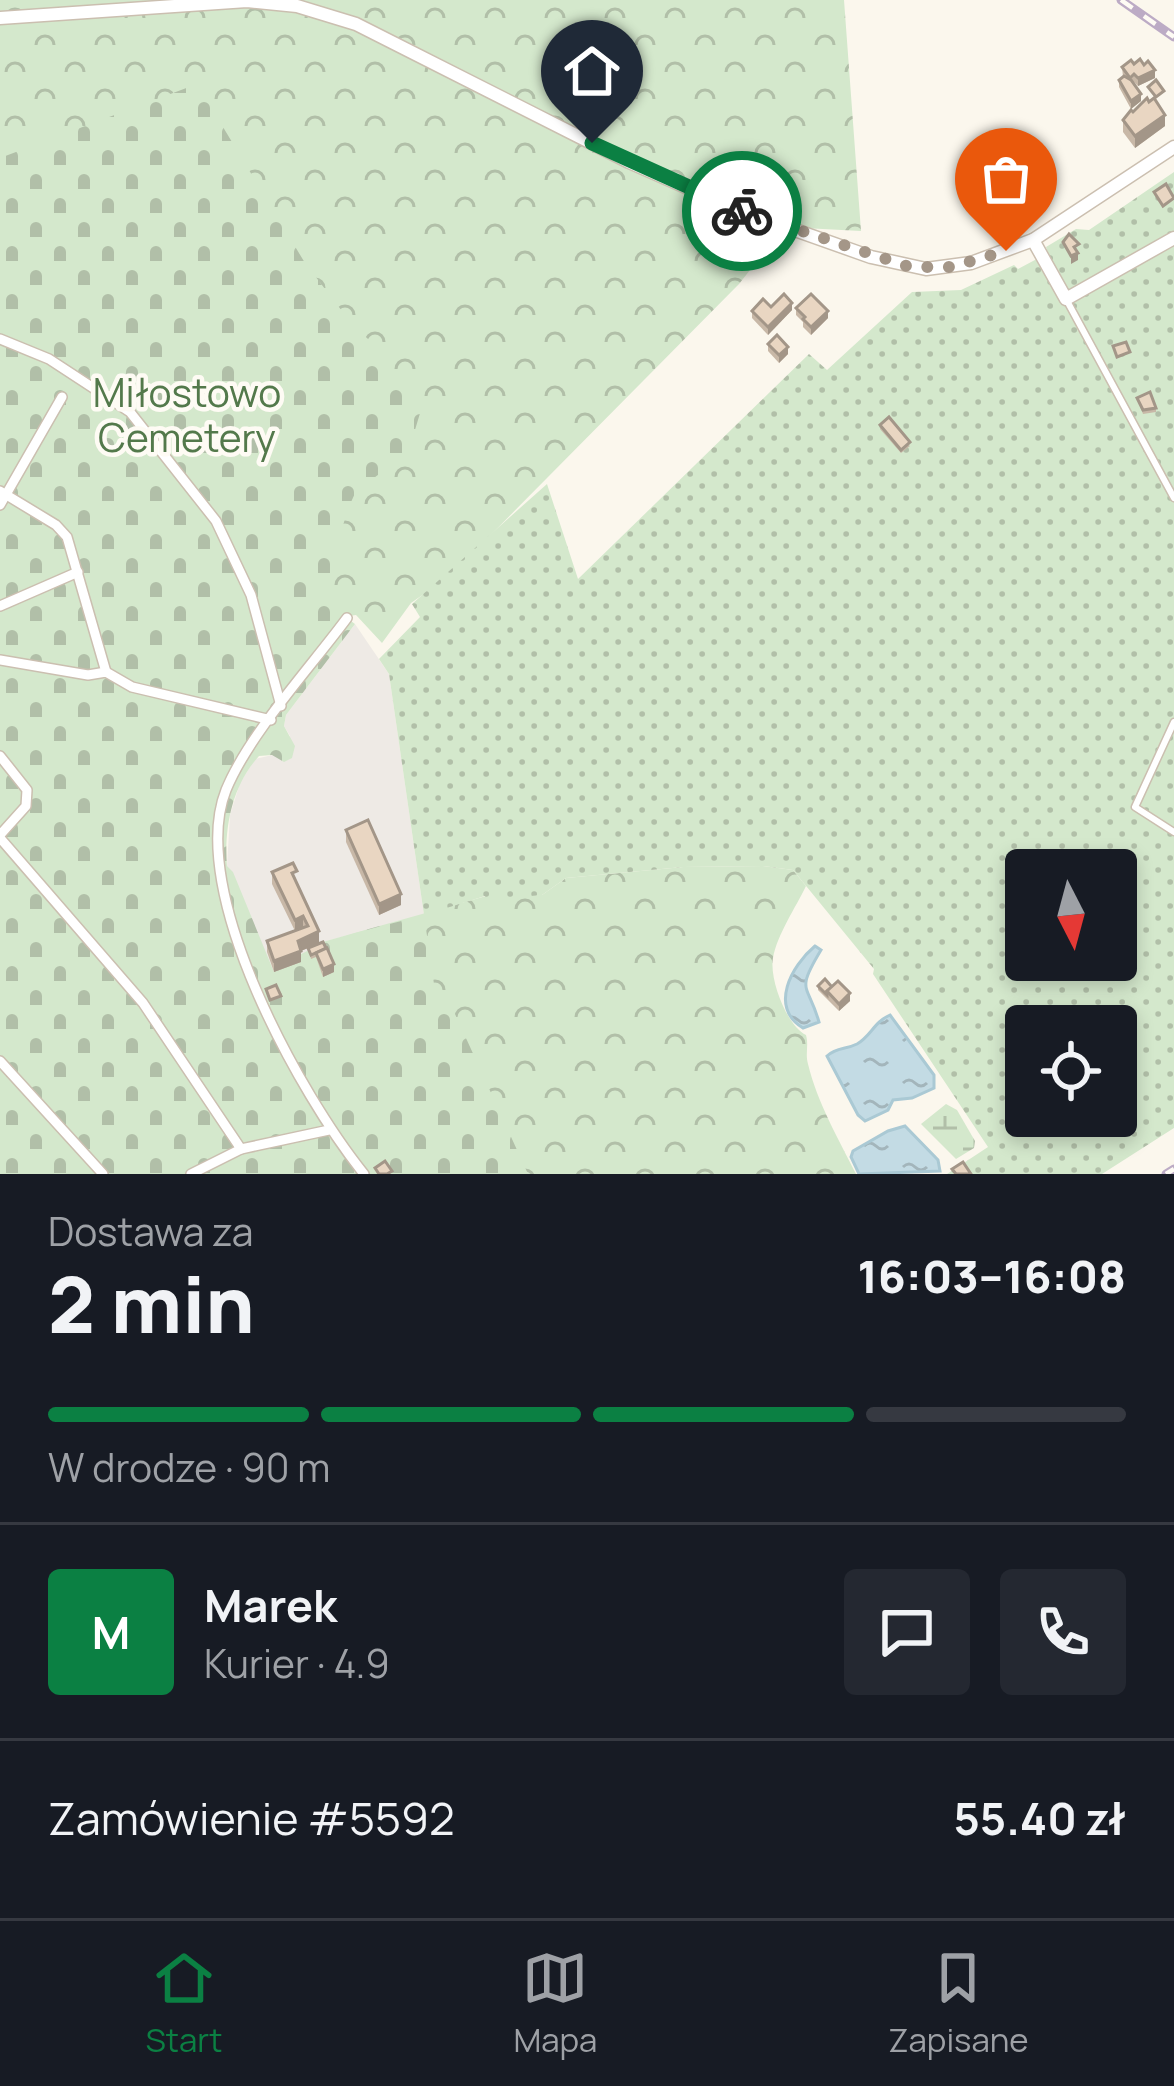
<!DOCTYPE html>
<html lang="pl">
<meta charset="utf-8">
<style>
:root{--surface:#171b24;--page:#242831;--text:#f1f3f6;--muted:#9ea1a6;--line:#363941;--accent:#0b8043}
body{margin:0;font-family:Manrope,sans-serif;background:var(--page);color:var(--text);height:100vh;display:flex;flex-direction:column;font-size:45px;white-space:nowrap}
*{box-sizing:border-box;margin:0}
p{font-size:39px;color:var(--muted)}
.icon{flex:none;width:66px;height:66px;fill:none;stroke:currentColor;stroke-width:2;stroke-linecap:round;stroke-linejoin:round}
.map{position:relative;height:1174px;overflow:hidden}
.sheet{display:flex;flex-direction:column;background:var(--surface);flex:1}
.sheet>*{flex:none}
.needle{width:78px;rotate:174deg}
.tools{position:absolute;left:1005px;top:849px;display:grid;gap:24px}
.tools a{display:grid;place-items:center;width:132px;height:132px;border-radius:12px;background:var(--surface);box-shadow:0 6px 18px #0003;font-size:60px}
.pin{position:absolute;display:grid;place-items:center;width:102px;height:102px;color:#fff;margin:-123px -51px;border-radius:50% 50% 50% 0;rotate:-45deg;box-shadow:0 0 12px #0007}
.pin .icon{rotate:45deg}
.courier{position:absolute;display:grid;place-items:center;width:120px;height:120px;margin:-60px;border:9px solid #0b8043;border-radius:50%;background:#fff;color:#222;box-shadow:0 3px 15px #0007}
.overview em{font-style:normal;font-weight:800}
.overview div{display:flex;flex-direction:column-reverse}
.overview{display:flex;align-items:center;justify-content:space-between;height:204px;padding:0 48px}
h1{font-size:78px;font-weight:800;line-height:90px}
.bar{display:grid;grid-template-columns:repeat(4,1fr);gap:18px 12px;align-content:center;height:144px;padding:0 48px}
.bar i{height:15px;border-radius:9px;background:var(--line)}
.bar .active{background:var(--accent)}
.bar p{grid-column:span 4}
.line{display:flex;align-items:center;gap:30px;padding:0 48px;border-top:3px solid var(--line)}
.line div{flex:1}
.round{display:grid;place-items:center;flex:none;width:126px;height:126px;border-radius:12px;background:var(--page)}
.menu{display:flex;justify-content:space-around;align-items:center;height:168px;border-top:3px solid var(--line);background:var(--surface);font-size:33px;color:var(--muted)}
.menu a{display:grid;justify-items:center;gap:6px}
.menu .active{color:var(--accent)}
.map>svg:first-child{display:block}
</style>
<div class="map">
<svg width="1174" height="1174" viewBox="0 0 1174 1174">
<defs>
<pattern id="forest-crowns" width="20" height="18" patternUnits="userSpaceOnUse" patternTransform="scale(3)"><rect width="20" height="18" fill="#d4e8cc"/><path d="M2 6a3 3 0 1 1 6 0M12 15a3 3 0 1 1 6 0" fill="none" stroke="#b1bfa8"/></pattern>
<pattern id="wetland-marsh" width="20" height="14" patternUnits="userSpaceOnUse" patternTransform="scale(3)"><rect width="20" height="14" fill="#d4e8cc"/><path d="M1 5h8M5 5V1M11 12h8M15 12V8" fill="none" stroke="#b1bfa8"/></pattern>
<pattern id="cemetery-stones" width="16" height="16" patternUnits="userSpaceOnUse" patternTransform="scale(3)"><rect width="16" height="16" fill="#d4e8cc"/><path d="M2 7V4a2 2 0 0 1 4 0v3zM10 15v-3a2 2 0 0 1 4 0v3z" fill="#b1bfa8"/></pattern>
<pattern id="garden-dots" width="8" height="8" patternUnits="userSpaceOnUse" patternTransform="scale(3)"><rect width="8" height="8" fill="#d4e8cc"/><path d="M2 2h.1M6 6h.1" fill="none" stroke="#b1bfa8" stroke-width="1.8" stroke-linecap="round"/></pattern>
<pattern id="water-ripples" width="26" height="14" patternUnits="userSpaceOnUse" patternTransform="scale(3)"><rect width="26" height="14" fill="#c3dbe4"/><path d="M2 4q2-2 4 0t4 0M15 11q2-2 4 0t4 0" fill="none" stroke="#a3b5bb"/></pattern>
</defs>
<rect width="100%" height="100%" fill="#fbf7ed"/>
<polygon fill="#eeeae5" points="355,624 389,674 424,915 319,943 301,962 274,972 227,866 230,815 240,783 255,759 273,755 290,736 284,726 286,715"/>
<path fill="url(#forest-crowns)" d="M0,0H844L861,231L784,227L739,284L451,575L411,603L382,643L356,615L334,618L268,704L207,858L274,972L300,962L319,943L486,896L542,895L566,878L683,867L763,866L793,870L806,886C796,907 777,935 773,958C769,979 787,1026 806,1035C809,1046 805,1053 808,1064C817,1102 839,1140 856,1174H146L0,773Z"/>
<polygon fill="url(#wetland-marsh)" points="946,1104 957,1110 975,1141 974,1148 956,1159 921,1124"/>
<path fill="url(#cemetery-stones)" d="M197,84L305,263L352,324L383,353L421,410L408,453L356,491C339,526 334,565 327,604L355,624L286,715L284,726L295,746L292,758L284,762L272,755L259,756C232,786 224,827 227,866L233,872L274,972C317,937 372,930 424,915L434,984L455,1014L528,1174H0V158Z"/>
<path fill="url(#garden-dots)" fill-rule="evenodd" d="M1174,172V1128L1102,1174H947L988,1147L873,974L874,969L793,870L763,866L683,867L566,878L542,895L486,900L485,896L424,915L389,674L379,659L420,617L412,604L547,484L578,579L809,354L827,370L912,292L961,290L1014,265L1018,269L1048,253L1046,247L1076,229L1089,230ZM1026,870H1116V960H1026ZM1026,1026H1116V1116H1026Z"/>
<g fill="url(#water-ripples)" stroke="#aac9d4" stroke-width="3">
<path d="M815,946L821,950C795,993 808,983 819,1022L803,1028C769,1007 791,966 815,946Z"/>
<path d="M890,1015L934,1075V1088L912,1098L893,1100L888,1110L865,1121L858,1115L827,1056C837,1047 845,1050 857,1044C871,1036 874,1022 890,1015Z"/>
<polygon points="905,1126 938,1160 940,1171 859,1174 851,1157 853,1151 888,1131"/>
</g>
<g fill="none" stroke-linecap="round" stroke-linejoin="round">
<g stroke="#cbbfb0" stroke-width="9">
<g id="service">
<polyline points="1066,299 1174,498"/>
<polyline points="1174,722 1135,807 1174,832"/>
</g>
</g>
<g stroke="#cbbfb0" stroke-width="12">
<g id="pedestrian">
<polyline points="0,339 49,359 130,412 216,521 251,595 281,706"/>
<polyline points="0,491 56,525 67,537 106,672"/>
<polyline points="0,505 62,397"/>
<polyline points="0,606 78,572"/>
<path d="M347,618C310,668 249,734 226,790C186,891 301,1096 364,1174"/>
<polyline points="0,660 88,675 106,672 132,687 271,720"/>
<polyline points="0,756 27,790 26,806 0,835"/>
<polyline points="0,838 143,1003 241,1149 329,1130"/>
<polyline points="0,1061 103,1174"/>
<polyline points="191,1174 241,1149"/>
</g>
</g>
<g stroke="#cbbfb0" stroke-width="15">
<g id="minor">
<polyline points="0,18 247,1 297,6 356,24 629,162 733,208 871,257 926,269 971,263 1033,240 1174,147"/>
<polyline points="1033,240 1066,299 1174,238"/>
</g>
</g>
<use href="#service" stroke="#fff" stroke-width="6"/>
<use href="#pedestrian" stroke="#fff" stroke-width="9"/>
<use href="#minor" stroke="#fff" stroke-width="12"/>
<g stroke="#bcabc5" stroke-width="9">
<g id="rail">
<polyline points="1121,0 1174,37"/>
<polyline points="1166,1174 1174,1169"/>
</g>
</g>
<use href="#rail" stroke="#fefbf4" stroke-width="4.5" stroke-dasharray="14" stroke-linecap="butt"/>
</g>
<g fill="#c8b8a7">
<polygon points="1134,64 1155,78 1138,86 1134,82 1133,83 1141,101 1131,109 1119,87 1119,80 1123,77 1122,67"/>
<polygon points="1133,112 1165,126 1135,148 1123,132 1123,120"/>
<polygon points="771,307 792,310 768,335 752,318 752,311"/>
<polygon points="796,308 828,318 811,335 803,327 803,322 796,315"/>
<polygon points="768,344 788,354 779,363 768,351"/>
<polygon points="1137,398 1156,408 1156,412 1143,414"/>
<polygon points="880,425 910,446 901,453 880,429"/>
<polygon points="346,830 401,905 379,915 346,842"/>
<polygon points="272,872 296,883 319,943 334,972 323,977 316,957 311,959 308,948 301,951 301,962 274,972 267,952 267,941 295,931 272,884"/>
<polygon points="818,986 850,1001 839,1011 818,990"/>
</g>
<g fill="#a39688">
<polygon points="1155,70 1155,78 1138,86 1138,78"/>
<polygon points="1141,94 1141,101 1131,109 1131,101"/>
<polygon points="1165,115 1165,126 1135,148 1135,136"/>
<polygon points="1078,253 1078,260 1071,264 1071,256"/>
<polygon points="792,303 792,310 768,335 768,327"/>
<polygon points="828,311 828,318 811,335 811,327"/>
<polygon points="788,347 788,354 779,363 779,355"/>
<polygon points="401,894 401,905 379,915 379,904"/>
<polygon points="303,916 303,927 295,931 295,920"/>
<polygon points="319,931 319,943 301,951 301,962 274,972 274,961 298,941"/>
<polygon points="334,964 334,972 323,977 323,969"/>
<polygon points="850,993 850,1001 839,1011 839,1004"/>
</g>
<g fill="#e9d6c2" stroke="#a39688" stroke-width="3">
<polygon points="1140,59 1144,65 1148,61 1155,70 1138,78 1134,74 1130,78 1122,67 1131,60 1134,64"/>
<polygon points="1124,76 1131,80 1141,94 1131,101 1119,80"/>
<polygon points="1156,80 1164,91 1156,97 1148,87"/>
<polygon points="1147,98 1149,102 1154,98 1165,115 1135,136 1123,120 1131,110 1133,112"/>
<polygon points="1166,184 1174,198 1163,206 1154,192"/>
<polygon points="1069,234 1079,244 1074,247 1078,253 1071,256 1063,242"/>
<polygon points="784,294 792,303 768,327 752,311 763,299 771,307"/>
<polygon points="811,294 828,311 811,327 803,319 805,317 796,308"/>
<polygon points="777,335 788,347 779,355 768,344"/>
<polygon points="1126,342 1130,352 1117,357 1113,346"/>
<polygon points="1150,392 1156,408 1143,410 1137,398"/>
<polygon points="889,417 910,442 901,450 880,425"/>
<polygon points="368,820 401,894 379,904 346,830"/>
<polygon points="293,863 297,871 292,873 319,931 298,941 301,951 274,961 267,941 308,926 303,916 295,920 272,872"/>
<polygon points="323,942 326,948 311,955 308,948"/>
<polygon points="327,948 334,964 323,969 316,953"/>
<polygon points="825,979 832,987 827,991 827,995 818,986"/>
<polygon points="838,981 850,993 839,1004 827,991"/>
<polygon points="276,985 281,996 270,1000 266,989"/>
<polygon points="385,1161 392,1171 387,1174 379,1174 375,1168"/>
<polygon points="963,1162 971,1174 956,1174 952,1169"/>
</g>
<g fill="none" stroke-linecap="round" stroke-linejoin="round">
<polyline stroke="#a49688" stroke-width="12" stroke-dasharray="0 21.6" points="742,211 910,267 951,267 1006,251"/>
<polyline stroke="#0b8043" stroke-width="15" points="592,143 742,211"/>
</g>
<g text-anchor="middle" stroke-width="9" stroke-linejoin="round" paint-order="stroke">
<g font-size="39" fill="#53794b" stroke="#fefbf4">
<text x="187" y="407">Miłostowo<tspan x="187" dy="45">Cemetery</tspan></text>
</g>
</g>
</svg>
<div class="tools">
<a><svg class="needle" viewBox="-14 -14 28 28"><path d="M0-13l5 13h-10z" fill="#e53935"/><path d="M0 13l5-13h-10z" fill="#9ea1a6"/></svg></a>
<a><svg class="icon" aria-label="locate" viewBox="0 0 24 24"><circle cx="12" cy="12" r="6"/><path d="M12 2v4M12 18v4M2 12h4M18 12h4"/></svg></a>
</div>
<div class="pin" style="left:1006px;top:251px;background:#ea580c"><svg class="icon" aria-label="bag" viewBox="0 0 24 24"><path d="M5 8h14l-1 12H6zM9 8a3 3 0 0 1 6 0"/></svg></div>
<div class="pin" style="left:592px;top:143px;background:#1f2937"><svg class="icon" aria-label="home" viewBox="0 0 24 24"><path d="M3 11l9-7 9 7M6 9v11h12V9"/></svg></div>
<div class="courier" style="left:742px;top:211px"><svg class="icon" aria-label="bike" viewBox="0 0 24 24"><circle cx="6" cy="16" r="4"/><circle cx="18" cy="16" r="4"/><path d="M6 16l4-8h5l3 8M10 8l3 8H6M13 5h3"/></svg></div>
</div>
<section class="sheet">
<div class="overview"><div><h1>2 min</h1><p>Dostawa za</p></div><em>16:03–16:08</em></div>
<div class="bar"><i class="active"></i><i class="active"></i><i class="active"></i><i></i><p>W drodze · 90 m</p></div>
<div class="line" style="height:216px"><b class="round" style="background:var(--accent);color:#fff">M</b><div><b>Marek</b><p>Kurier · 4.9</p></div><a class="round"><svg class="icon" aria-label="chat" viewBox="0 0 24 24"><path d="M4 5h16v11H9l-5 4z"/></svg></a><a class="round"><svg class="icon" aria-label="phone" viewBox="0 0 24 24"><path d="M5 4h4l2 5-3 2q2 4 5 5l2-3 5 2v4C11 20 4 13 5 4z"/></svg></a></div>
<div class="line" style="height:156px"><div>Zamówienie #5592</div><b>55.40 zł</b></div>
</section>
<nav class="menu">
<a class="active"><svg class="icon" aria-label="home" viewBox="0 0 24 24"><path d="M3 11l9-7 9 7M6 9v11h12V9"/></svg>Start</a>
<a><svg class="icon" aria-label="map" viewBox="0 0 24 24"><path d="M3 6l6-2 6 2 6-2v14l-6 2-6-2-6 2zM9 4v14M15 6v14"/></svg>Mapa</a>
<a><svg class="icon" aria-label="saved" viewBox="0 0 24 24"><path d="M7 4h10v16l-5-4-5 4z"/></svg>Zapisane</a>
</nav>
